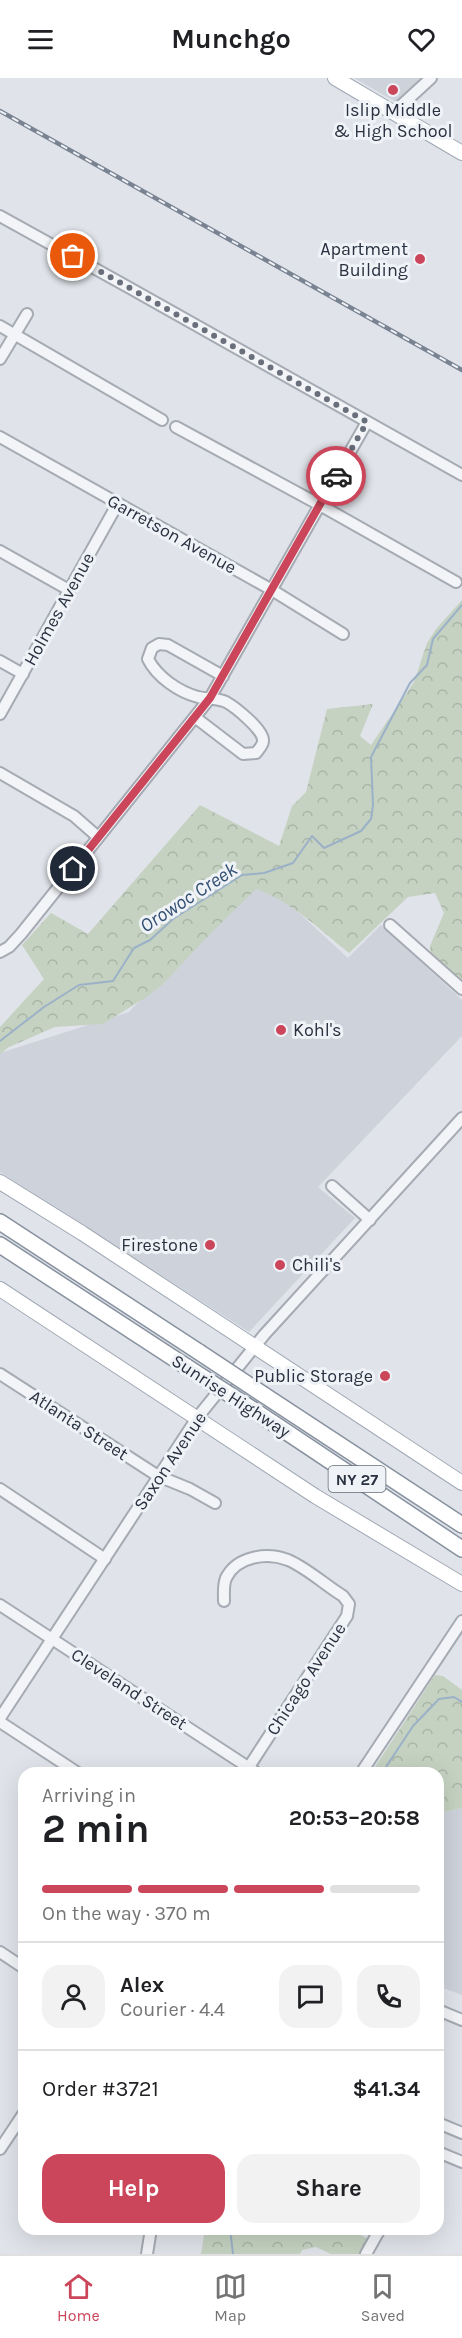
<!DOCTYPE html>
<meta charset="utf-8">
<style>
:root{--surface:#fff;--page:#f2f2f2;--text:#202124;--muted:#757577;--line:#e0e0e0;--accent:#cc465b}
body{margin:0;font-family:Karla,sans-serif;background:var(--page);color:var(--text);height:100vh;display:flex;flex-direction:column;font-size:22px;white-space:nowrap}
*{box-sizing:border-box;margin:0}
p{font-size:20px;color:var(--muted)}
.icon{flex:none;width:33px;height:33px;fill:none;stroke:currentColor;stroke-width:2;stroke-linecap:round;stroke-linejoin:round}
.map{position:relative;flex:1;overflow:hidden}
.sheet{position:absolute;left:18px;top:1689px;width:426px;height:468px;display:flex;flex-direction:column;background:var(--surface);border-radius:18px;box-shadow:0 6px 24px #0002}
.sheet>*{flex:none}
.pin{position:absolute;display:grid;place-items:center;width:51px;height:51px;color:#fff;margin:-26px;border:3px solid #fff;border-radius:50%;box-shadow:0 2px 6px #0007}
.courier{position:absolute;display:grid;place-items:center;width:60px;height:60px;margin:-30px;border:4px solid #cc465b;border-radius:50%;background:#fff;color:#222;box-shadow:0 2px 8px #0007}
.headline em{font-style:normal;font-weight:700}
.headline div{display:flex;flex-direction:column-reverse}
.headline{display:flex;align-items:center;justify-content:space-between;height:102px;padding:0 24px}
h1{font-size:39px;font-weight:700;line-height:45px}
.bar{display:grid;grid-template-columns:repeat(4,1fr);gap:9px 6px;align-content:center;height:72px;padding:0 24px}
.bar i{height:8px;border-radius:4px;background:var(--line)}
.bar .selected{background:var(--accent)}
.bar p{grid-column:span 4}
.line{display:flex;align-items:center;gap:15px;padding:0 24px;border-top:2px solid var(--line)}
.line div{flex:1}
.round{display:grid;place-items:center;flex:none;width:63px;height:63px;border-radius:18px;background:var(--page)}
.cta{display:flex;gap:12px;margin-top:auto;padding:12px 24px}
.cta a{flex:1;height:69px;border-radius:18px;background:var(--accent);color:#fff;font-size:24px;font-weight:700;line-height:69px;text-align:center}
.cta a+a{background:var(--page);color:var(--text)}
header{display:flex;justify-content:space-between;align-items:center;height:78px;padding:0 24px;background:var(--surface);font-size:27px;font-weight:700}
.dock{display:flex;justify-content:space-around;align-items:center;height:84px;border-top:2px solid var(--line);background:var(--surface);font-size:16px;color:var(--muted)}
.dock a{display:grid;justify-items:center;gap:3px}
.dock .selected{color:var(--accent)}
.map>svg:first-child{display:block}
</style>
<header><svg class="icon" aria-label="menu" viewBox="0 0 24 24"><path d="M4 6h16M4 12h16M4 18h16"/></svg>Munchgo<svg class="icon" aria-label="heart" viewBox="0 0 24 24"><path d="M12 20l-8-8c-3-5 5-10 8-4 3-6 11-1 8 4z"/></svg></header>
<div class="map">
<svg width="462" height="2176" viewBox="0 0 462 2176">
<defs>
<pattern id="forest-crowns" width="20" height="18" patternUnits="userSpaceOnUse" patternTransform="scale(1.5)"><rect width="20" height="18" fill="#c5d2c1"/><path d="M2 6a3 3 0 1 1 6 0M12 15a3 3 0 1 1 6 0" fill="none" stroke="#a9b5a7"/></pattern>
</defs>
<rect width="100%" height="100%" fill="#e0e3e9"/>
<g fill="#ced2db">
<polygon points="354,0 424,0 396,24"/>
<polygon points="258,797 348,880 381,847 462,922 462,958 318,1109 355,1140 249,1254 0,1094 0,975 129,934"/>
<polygon points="462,1730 462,1917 438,1908 438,1735"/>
</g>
<g fill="url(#forest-crowns)">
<path d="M462,522V903L431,877L430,868L444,835L435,815L408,819L349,875C320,852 291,823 256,811L209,857L163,906L148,918L103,946L55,949L9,969L0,976V949L44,901L22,867L51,835L88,856L200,727L279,768L292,728L306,714L327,631L373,626L360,658L371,667L414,604L427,565L436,551Z"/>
<polygon points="435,1597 443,1598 462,1612 462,1730 438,1735 438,1695 371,1695"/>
<polygon points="205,2151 349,2151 370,2162 360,2176 331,2176 316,2169 302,2172 300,2176 201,2176"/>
</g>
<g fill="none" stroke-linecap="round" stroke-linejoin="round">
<g stroke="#9bb1c8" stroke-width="2">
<polyline points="0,963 44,929 79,907 113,903 134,870 150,862 173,841 242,797 264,795 293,785 312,758 324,770 361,753 371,741 373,727 371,679 410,605 427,587 433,561 462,527"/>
<polyline points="382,1695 413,1648 439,1621 454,1619 462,1624"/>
<polyline points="230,2151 233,2176"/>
</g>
<g stroke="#a5aab3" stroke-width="14">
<g id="minor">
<polyline points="393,35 431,0"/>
<polyline points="0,138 128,209 462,397"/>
<polyline points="0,248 162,342"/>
<polyline points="0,281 27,236"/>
<polyline points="176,349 320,427 456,504"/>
<polyline points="0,359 272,512 343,556"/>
<polyline points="0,473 69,512"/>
<polyline points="0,583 23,596"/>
<polyline points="0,636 118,425"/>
<path d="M196,640L243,676L256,675C259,671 263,667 263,663C264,652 235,629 226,624C218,620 207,621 198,619C179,614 157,599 148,581L152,570L159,566L168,567L223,598"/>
<polyline points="0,695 74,738 98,759"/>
<polyline points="390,847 462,911"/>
<polyline points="0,874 9,869 21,856 210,620 367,344"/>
<polyline points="332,1108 370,1142"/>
<polyline points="0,1296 158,1398 190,1411 215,1425"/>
<polyline points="0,1411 105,1481"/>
<path d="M224,1523C224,1516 223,1507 226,1500C237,1478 267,1474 288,1482C307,1490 325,1507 343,1518L349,1526L347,1538L245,1695"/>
<polyline points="0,1527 257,1695"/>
<polyline points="0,1640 197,1340 264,1257 462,1040"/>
<polyline points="0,1644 78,1695"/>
<polyline points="361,1695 462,1543"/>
<polyline points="0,1874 24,1890"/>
<polyline points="438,1932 462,1942"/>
<polyline points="438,2045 462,2055"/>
<polyline points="0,2071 24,2035"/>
<polyline points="438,2074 462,2084"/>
<polyline points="147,2176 151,2151"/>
<polyline points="366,2176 380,2151"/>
</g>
</g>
<g stroke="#9fa8b4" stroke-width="16">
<g id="major">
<polyline points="335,0 462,75"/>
<polyline points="0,1104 82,1155 462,1405"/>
<polyline points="0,1211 315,1418 462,1506"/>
</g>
</g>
<g stroke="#87919f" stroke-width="18">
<g id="highway">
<polyline points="0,1144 199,1274"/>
<polyline points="0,1167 187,1289"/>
<polyline points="264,1317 462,1447"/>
<polyline points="252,1331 462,1471"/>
</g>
</g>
<use href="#minor" stroke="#f2f4f7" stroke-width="10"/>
<use href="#major" stroke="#fff" stroke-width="14"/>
<use href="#highway" stroke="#fff" stroke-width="15"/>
<g stroke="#798392" stroke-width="4.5">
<polyline id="rail" points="0,33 462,292"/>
</g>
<use href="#rail" stroke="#eff2f6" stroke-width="2" stroke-dasharray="7" stroke-linecap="butt"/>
<g stroke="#87919f" stroke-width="18" stroke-linecap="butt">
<g id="highway-bridge">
<polyline points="199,1274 264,1317"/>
<polyline points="187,1289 252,1331"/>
</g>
</g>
<use href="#highway-bridge" stroke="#fff" stroke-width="15"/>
</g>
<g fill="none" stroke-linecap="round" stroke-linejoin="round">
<polyline stroke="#696f7b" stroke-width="6" stroke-dasharray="0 10.8" points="73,178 367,344 336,398"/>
<polyline stroke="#cc465b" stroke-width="8" points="73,791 210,620 336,398"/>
</g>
<g fill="#cc465b" stroke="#eff2f6" stroke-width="2">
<circle cx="393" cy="12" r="6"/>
<circle cx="420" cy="181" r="6"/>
<circle cx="281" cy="952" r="6"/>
<circle cx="210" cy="1167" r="6"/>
<circle cx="280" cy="1187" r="6"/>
<circle cx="385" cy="1298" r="6"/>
</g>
<g text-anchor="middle" stroke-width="6" stroke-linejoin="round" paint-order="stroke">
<rect fill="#eff2f6" stroke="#646b77" stroke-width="1.5" x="328.5" y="1388" width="57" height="26" rx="4.5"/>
<g font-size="16" font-weight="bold" fill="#293140">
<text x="357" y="1407">NY 27</text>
</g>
<g font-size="18" fill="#293140" stroke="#eff2f6" text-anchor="end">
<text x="393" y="38" text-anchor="middle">Islip Middle<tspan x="393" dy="21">&amp; High School</tspan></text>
<text x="408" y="177">Apartment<tspan x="408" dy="21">Building</tspan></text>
<text x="293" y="958" text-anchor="start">Kohl's</text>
<text x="198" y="1173">Firestone</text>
<text x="292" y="1193" text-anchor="start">Chili's</text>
<text x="373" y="1304">Public Storage</text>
</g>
<g font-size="18" fill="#293140" stroke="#eff2f6">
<text transform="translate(172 456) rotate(29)" y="6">Garretson Avenue</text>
<text transform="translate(59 531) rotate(-61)" y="6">Holmes Avenue</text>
<text transform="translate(231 1318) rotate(33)" y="6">Sunrise Highway</text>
<text transform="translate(79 1347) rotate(33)" y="6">Atlanta Street</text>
<text transform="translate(170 1383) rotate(-56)" y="6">Saxon Avenue</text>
<text transform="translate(306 1601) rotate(-57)" y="6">Chicago Avenue</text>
<text transform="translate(129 1611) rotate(33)" y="6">Cleveland Street</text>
</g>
<g font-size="20" font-style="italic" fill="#335073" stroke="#eff2f6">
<text transform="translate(188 819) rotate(-33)" y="7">Orowoc Creek</text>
</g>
</g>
</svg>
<div class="pin" style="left:73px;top:178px;background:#ea580c"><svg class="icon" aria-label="bag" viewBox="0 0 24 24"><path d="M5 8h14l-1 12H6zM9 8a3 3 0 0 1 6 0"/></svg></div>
<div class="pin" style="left:73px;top:791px;background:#1f2937"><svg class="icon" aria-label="home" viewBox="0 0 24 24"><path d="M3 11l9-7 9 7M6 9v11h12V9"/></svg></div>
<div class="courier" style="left:336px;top:398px"><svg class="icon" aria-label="car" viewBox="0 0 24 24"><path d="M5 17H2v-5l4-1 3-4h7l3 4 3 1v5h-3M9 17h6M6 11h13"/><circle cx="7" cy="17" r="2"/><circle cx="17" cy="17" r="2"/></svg></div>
<section class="sheet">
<div class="headline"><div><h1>2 min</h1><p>Arriving in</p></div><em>20:53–20:58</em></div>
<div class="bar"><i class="selected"></i><i class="selected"></i><i class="selected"></i><i></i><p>On the way · 370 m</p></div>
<div class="line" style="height:108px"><a class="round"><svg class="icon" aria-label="person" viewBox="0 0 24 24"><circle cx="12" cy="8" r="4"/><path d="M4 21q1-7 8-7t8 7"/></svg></a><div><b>Alex</b><p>Courier · 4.4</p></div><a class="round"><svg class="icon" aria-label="chat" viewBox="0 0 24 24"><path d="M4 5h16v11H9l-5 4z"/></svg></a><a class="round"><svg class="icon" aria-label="phone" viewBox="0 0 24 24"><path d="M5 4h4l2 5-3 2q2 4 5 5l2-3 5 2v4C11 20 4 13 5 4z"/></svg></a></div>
<div class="line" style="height:78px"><div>Order #3721</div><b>$41.34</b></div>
<div class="cta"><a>Help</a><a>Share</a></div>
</section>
</div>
<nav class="dock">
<a class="selected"><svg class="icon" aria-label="home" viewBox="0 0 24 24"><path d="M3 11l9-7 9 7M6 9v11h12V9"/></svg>Home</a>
<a><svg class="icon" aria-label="map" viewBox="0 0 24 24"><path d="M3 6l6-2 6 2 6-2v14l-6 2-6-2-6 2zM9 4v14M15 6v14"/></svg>Map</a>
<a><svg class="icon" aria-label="saved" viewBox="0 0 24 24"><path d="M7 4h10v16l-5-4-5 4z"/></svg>Saved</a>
</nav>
